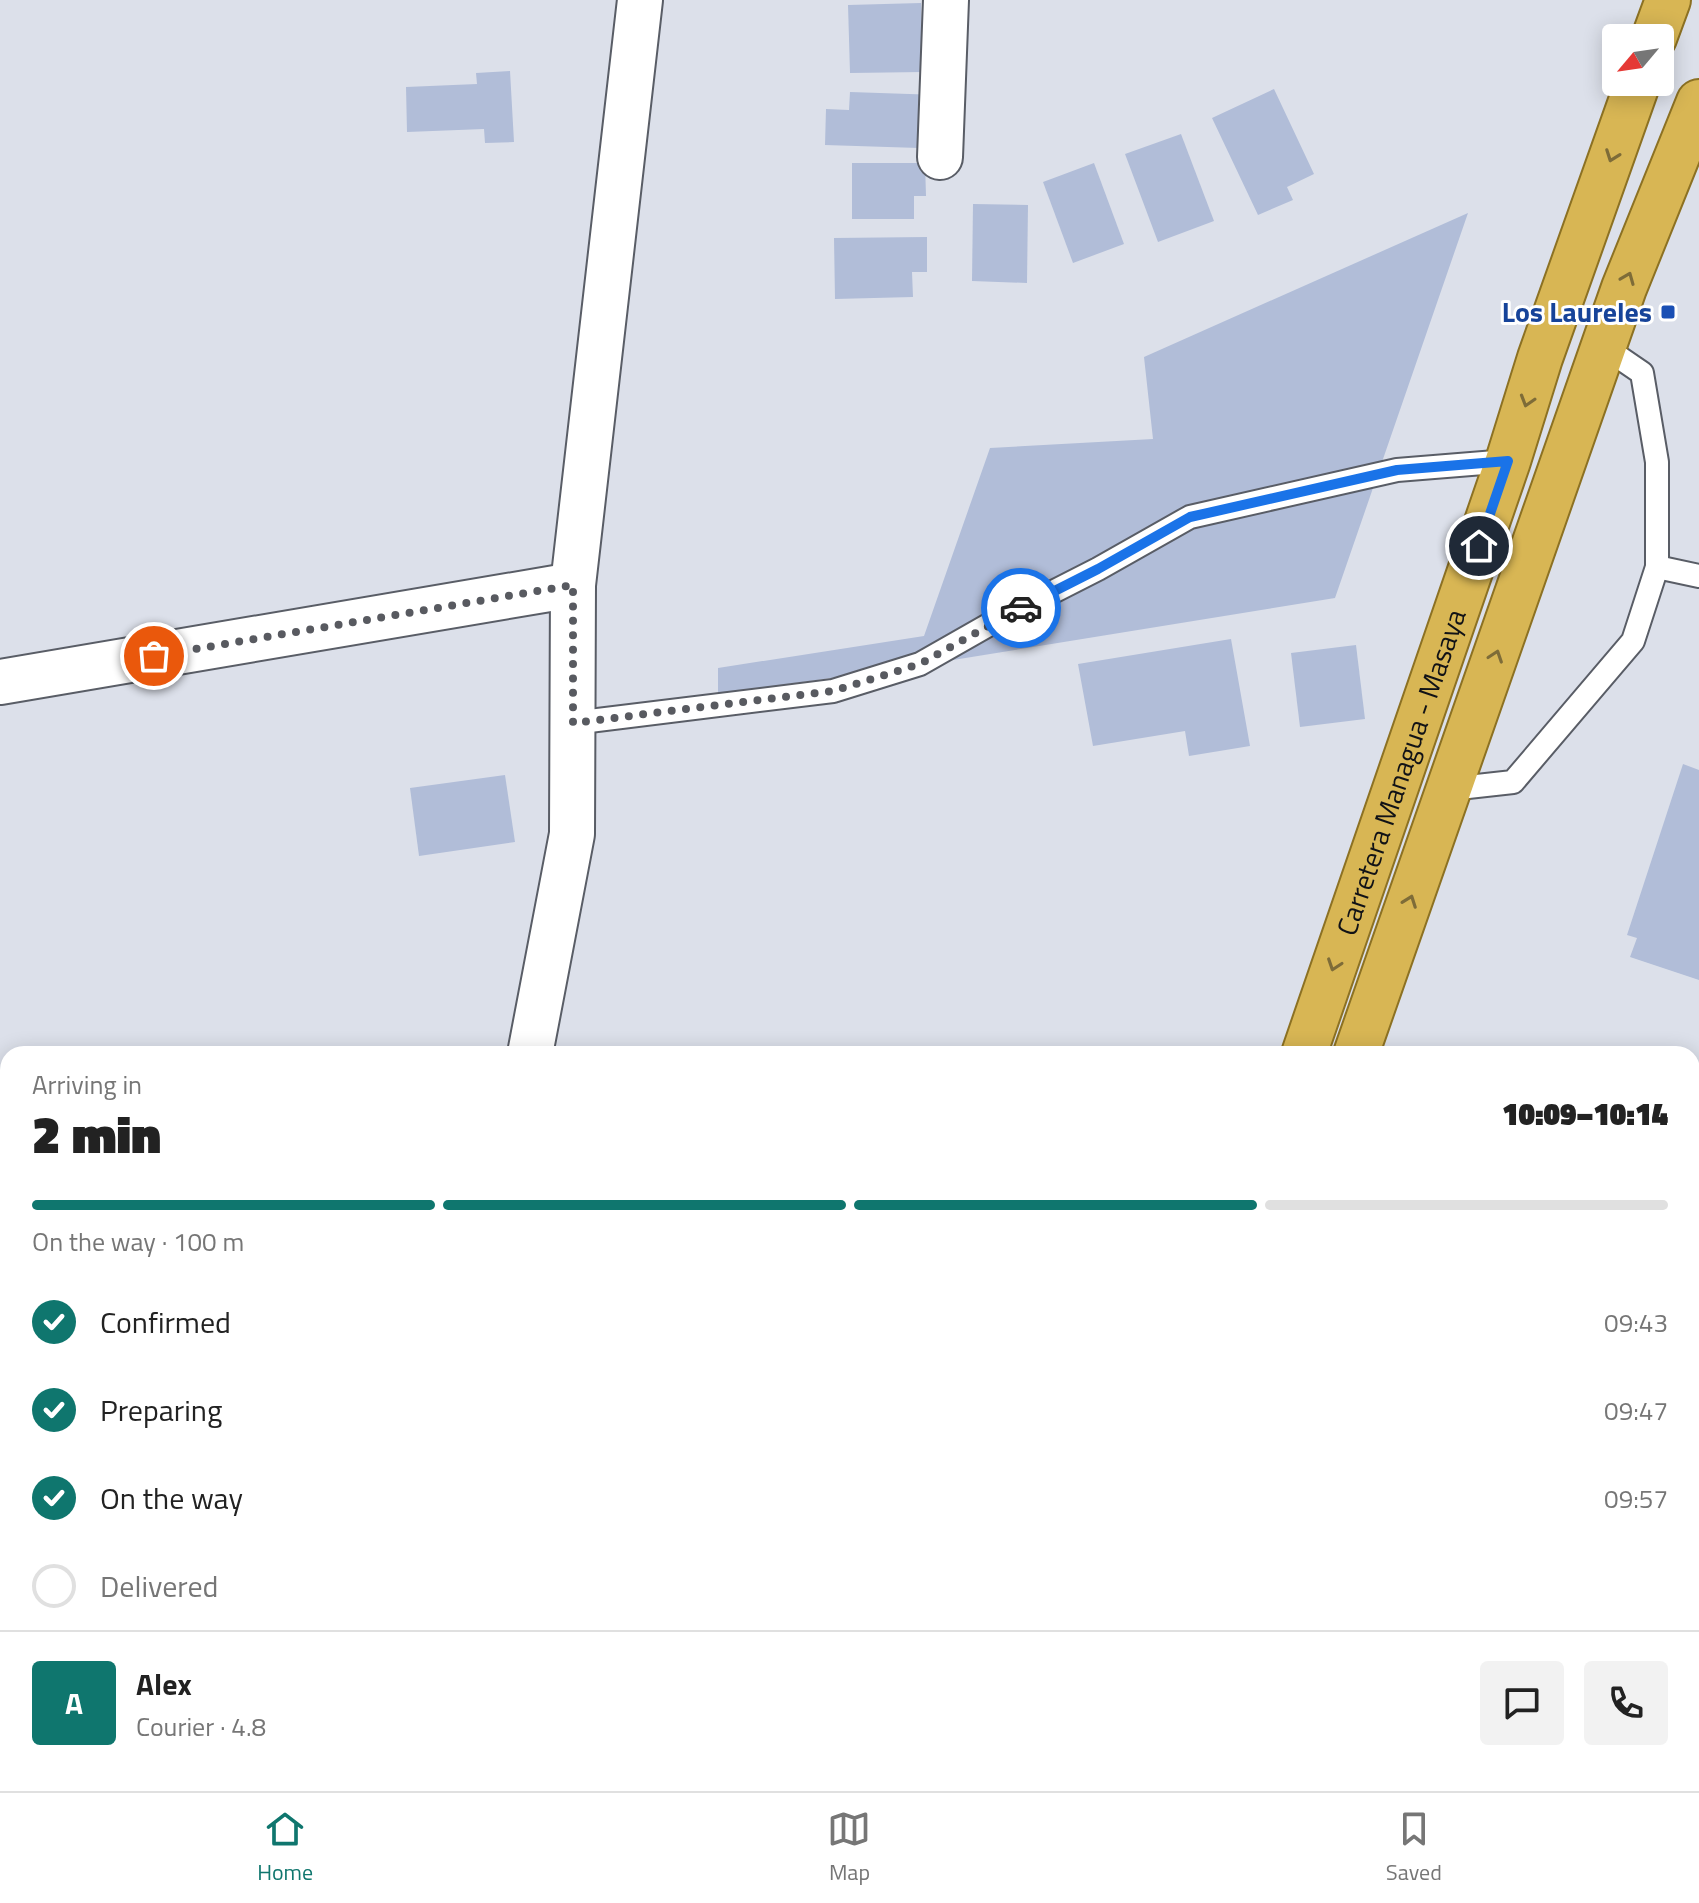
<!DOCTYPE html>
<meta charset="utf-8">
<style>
:root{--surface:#fff;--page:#f2f2f2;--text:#222;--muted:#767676;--line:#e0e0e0;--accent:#0f766e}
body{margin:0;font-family:"Titillium Web",sans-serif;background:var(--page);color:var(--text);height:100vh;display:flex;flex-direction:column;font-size:30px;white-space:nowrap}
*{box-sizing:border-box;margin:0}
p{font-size:26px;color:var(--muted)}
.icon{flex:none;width:44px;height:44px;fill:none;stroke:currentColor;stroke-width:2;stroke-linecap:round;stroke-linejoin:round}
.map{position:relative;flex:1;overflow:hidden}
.sheet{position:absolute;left:0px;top:1046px;width:1700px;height:746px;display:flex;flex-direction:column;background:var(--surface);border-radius:24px 24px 0 0;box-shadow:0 4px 20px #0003}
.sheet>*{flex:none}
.needle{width:52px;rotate:241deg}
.tools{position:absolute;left:1602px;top:24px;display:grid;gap:16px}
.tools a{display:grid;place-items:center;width:72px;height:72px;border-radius:8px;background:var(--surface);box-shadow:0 4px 20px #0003;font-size:40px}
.pin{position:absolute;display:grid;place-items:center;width:68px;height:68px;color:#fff;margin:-34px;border:4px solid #fff;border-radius:50%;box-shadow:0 2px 8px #0007}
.courier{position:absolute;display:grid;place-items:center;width:80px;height:80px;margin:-40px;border:6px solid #1a73e8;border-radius:50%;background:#fff;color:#222;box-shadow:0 2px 10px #0007}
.headline em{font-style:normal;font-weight:800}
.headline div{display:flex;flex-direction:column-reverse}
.headline{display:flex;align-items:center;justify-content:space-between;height:136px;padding:0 32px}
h1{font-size:52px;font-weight:800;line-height:60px}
.bar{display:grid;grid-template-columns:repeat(4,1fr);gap:12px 8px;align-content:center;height:96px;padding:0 32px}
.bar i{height:10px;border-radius:6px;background:var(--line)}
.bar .current{background:var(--accent)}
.bar p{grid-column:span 4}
.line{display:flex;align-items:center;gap:20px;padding:0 32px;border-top:2px solid var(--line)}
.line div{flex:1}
.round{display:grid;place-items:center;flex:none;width:84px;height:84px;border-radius:8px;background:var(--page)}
ol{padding:0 32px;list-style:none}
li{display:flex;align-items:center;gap:24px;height:88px}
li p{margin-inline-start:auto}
li .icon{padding:8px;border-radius:50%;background:var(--accent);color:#fff;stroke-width:4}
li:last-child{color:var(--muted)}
li i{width:44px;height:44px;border:4px solid var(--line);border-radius:50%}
.dock{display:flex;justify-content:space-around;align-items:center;height:112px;border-top:2px solid var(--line);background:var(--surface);font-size:22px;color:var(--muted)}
.dock a{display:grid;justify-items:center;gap:4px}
.dock .current{color:var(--accent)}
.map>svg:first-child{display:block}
</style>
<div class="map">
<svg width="1699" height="1791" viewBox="0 0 1699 1791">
<rect width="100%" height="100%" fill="#dce0ea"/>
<g fill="#b1bdd8">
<polygon points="921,3 923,72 850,73 848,5"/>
<polygon points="510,71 514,142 485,143 484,129 407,132 406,87 477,84 476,73"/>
<polygon points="1274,89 1314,174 1287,187 1293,200 1258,215 1212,118"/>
<polygon points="850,92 939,95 919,148 825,145 826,109 849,110"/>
<polygon points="1181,134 1214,221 1158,242 1125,154"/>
<polygon points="852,163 925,163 926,196 914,196 914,219 852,219"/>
<polygon points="1094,163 1124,244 1073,263 1043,182"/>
<polygon points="973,204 1028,205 1027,283 972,281"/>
<polygon points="1468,213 1335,598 916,666 718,694 718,668 924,636 990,448 1153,439 1144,357"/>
<polygon points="927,237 927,272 912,272 913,297 835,299 834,238"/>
<polygon points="1231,639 1250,746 1189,756 1185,731 1093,746 1078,664"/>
<polygon points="1356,645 1365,719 1300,727 1291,653"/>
<polygon points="1683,764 1699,770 1699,980 1630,957 1637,938 1627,935"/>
<polygon points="505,775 515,842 419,856 410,788"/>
<polygon points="20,1784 59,1784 60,1791 21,1791"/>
<polygon points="92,1784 222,1784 222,1791 93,1791"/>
<polygon points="1367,1784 1460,1784 1459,1791 1366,1791"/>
</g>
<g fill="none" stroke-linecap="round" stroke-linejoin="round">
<g stroke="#595d66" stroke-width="26">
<g id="service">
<polyline points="1657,567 1699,576"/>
<polyline points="573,723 833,691 920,664 992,623 1098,569 1190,517 1397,470 1508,461"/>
<polyline points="1450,789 1513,782 1633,641 1657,567 1657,462 1642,373 1604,347"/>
</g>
</g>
<g stroke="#595d66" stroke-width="48">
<g id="minor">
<polyline points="940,157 946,0"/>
<polyline points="0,682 573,585"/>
<polyline points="530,1054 572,834 573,585 640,0"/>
<polyline points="353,1791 359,1784"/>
</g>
</g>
<g stroke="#8c7123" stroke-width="48">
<g id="trunk">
<polyline points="1654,38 1668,0"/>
<path id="s1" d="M1304,1054L1508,461L1540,358L1638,82"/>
<polyline points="1356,1054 1624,288 1699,102"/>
<polyline points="1047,1791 1049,1784"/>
<polyline points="1100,1791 1102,1784"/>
</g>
</g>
<use href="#service" stroke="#fff" stroke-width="22"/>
<use href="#minor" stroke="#fff" stroke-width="44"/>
<use href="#trunk" stroke="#d8b654" stroke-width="44"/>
</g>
<defs><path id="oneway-chevron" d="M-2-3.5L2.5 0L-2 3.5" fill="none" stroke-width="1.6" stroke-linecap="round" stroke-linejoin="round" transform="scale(2)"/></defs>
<g stroke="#7e6c38">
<use href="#oneway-chevron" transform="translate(1612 156) rotate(110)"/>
<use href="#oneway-chevron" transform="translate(1628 278) rotate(-68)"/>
<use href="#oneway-chevron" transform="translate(1527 401) rotate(107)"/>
<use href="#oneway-chevron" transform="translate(1496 656) rotate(-71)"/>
<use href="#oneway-chevron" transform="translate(1410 901) rotate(-70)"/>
<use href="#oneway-chevron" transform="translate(1334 965) rotate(109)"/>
</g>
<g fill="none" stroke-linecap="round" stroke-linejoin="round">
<polyline stroke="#585a60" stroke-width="8" stroke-dasharray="0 14.4" points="154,656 573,585 573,723 833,691 920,664 1021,608"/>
<polyline stroke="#1a73e8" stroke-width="10" points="1021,608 1098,569 1190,517 1397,470 1508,461 1479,546"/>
</g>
<rect fill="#1a4fb4" stroke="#fff" stroke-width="3" x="1660" y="304" width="16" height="16" rx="4"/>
<g text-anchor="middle" stroke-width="6" stroke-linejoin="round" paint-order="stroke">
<g font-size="28" font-weight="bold" fill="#164399" stroke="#fff" text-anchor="end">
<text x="1652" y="322">Los Laureles</text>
</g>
<g font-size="28" fill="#111216" stroke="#fff">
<text dy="10" stroke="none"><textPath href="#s1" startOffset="298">Carretera Managua - Masaya</textPath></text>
</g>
</g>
</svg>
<div class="tools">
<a><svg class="needle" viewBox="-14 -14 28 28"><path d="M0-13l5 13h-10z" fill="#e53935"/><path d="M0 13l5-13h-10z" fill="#767676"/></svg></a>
</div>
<div class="pin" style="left:154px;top:656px;background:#ea580c"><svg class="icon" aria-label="bag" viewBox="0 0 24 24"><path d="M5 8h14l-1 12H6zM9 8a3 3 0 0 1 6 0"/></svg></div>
<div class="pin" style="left:1479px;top:546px;background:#1f2937"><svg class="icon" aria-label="home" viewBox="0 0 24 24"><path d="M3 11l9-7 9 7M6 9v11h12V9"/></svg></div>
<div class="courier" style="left:1021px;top:608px"><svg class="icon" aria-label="car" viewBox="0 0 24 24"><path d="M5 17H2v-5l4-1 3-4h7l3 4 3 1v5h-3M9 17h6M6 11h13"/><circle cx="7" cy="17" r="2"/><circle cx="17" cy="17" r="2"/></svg></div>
<section class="sheet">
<div class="headline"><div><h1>2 min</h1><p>Arriving in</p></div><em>10:09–10:14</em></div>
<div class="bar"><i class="current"></i><i class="current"></i><i class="current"></i><i></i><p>On the way · 100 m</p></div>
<ol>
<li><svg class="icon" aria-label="check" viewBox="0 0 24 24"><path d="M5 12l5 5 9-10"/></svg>Confirmed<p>09:43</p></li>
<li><svg class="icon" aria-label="check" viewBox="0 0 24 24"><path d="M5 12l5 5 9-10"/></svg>Preparing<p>09:47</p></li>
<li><svg class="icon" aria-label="check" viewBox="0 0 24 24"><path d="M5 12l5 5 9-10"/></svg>On the way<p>09:57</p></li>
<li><i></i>Delivered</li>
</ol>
<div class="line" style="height:144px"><b class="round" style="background:var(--accent);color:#fff">A</b><div><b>Alex</b><p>Courier · 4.8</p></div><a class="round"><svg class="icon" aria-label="chat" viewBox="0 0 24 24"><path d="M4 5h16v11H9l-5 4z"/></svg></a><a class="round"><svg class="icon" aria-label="phone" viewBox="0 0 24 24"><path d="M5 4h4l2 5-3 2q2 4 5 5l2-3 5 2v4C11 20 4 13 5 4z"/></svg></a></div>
</section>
</div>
<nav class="dock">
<a class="current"><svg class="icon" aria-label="home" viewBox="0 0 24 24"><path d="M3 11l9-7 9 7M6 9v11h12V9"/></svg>Home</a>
<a><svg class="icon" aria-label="map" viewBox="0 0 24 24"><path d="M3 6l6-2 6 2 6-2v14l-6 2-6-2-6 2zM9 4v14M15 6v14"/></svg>Map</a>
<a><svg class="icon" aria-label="saved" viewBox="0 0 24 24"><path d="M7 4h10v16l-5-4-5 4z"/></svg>Saved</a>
</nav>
